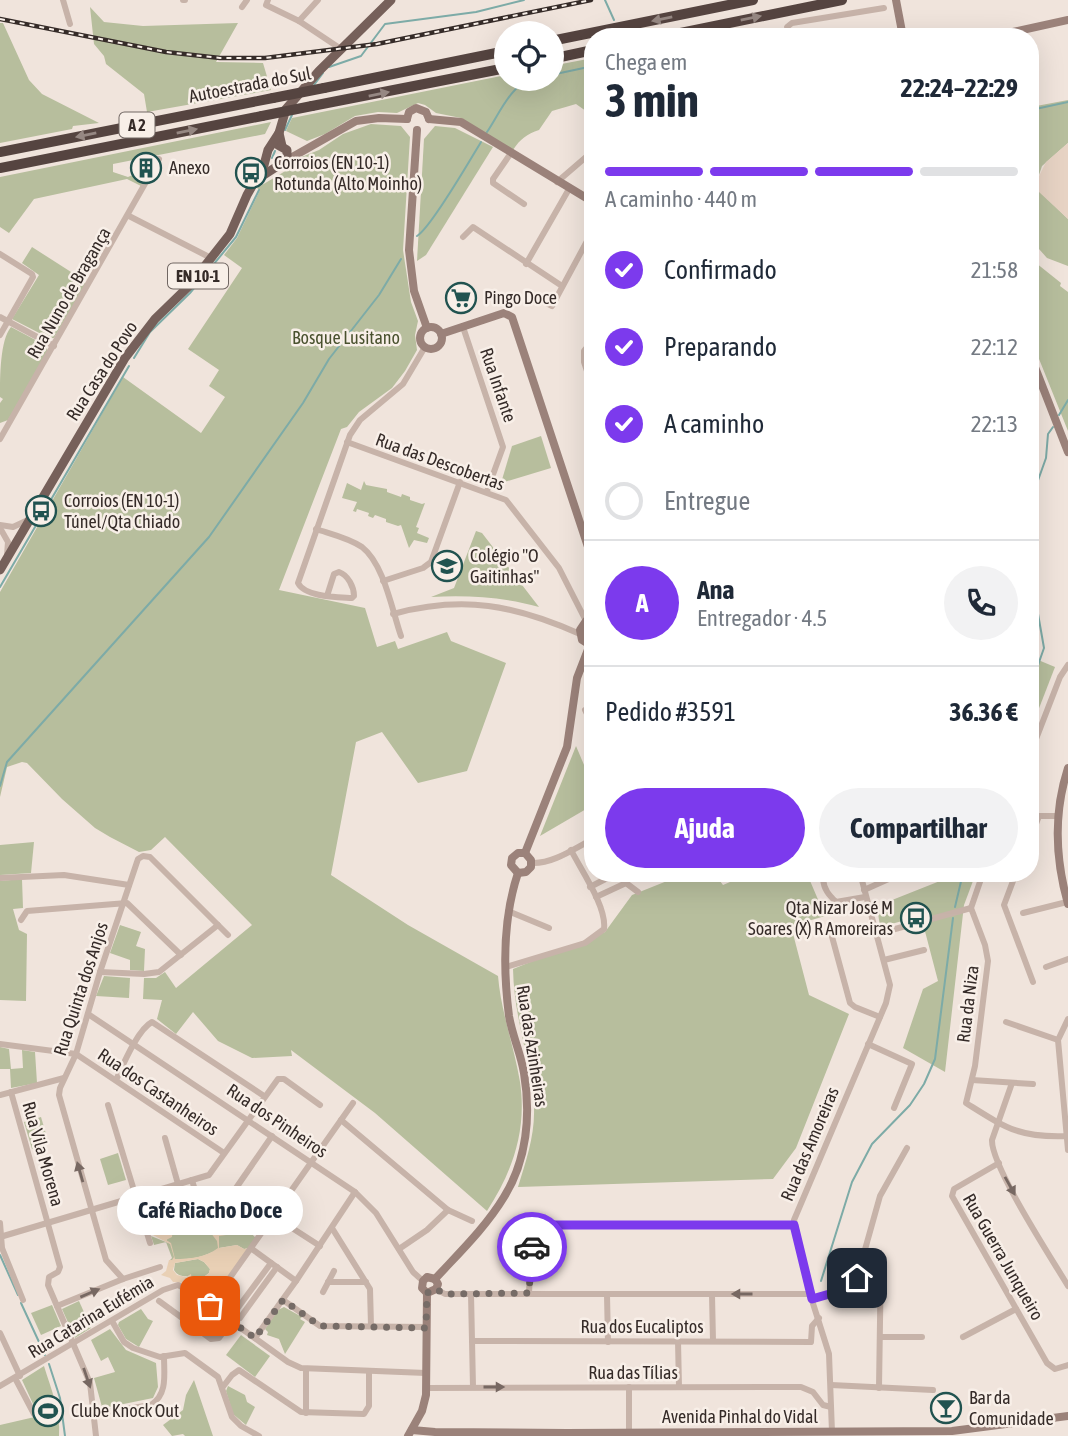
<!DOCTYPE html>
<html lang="pt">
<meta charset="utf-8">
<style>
:root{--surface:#fff;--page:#f2f2f3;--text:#1f2937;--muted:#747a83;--line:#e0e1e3;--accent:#7c3aed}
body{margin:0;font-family:"Asap Condensed",sans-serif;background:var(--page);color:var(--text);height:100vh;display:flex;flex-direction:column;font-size:26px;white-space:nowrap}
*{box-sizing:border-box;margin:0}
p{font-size:23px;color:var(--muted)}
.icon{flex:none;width:38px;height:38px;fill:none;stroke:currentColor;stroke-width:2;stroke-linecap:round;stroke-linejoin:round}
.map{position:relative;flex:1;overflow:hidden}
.panel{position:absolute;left:584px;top:28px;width:455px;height:854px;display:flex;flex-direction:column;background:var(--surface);border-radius:28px;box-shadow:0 7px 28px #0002}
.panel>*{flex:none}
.fabs{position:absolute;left:494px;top:21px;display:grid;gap:14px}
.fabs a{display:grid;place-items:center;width:70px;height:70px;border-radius:50%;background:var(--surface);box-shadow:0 7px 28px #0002;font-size:35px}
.pin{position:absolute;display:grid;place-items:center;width:60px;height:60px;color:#fff;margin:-30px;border-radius:14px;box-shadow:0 4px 10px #0006}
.courier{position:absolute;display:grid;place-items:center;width:70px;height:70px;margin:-35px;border:5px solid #7c3aed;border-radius:50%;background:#fff;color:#222;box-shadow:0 2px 9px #0007}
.bubble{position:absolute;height:49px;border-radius:24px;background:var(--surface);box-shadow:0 7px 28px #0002;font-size:23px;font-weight:700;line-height:49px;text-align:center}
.head em{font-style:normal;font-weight:700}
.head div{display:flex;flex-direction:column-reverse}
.head{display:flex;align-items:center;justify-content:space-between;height:119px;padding:0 21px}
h1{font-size:46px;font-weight:700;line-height:52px}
.bar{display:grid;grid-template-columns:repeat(4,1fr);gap:10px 7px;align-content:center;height:84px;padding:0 21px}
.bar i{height:9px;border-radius:5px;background:var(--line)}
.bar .active{background:var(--accent)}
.bar p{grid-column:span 4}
.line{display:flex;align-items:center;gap:18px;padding:0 21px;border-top:2px solid var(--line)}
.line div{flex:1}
.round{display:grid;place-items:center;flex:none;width:74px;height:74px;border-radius:37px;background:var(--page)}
ol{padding:0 21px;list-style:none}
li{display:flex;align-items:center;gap:21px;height:77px}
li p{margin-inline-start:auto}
li .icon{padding:7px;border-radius:50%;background:var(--accent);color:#fff;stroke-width:4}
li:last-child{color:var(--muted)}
li i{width:38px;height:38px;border:4px solid var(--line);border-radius:50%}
.button{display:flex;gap:14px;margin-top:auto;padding:14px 21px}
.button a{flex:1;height:80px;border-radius:42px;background:var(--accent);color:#fff;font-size:28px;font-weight:700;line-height:80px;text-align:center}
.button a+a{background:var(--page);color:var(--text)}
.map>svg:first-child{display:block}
</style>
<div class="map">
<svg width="1068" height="1436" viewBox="0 0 1068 1436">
<rect width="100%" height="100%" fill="#f0e4dc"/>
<g fill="#b7be9d">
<polygon points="90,7 104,22 143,26 238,23 216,62 263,63 271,90 147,112 144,94 106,64 104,56 94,44"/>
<polygon points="0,23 3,23 29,80 42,94 99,123 73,126 72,129 0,143"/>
<path d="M593,58V116L576,104L552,111L539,130C527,134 520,139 513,150L461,118L436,113L425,105L418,103L397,113L378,112L355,116L325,134L307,141L286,131L292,118L506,75V79H551V66Z"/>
<polygon points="1068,100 1068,143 1042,166 1035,187 1068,219 1068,266 1047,258 1031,240 1031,107"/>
<polygon points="271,122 265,134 113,164 113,172 128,177 137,173 147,179 143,187 127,179 34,199 9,233 0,227 0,177"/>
<path d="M371,124L401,126L410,137L403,250L411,302L418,321L415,335L417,350L405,371L392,388L359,412L347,427L341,429L279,590L365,608L377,647L395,641L398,649L447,632L451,641L506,663L467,771L418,783L382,732L356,742L331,875L408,925L498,976C501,1012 514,1046 520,1082C527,1130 513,1171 487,1211L375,1113L291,1050L292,1056L252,1058L218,1041L193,1012L176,1034L157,1019L162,1000L143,999L144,978H156L165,972L176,988L252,925L165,837L151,850L139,852L110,837L95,828L62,799L27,763L22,762L7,767L0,797V592L123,377L201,433L225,397L209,386L219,370L188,349L242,268L224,255L237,238L260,190L257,188L287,170L299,158L319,150L343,134Z"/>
<polygon points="435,126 455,128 493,147 426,255 417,261 424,139"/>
<polygon points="32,247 82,279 86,285 54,338 49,338 12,319 39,275 22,263"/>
<polygon points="1031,259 1061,283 1060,286 1068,292 1068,431 1031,339"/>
<path d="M11,327L45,345L48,351L8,420L0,423V403L3,399L0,397C0,377 0,340 11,327Z"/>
<polygon points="541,436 551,468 501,483 512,446"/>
<polygon points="364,481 366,485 387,489 387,492 401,497 402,494 410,497 410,500 422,504 425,503 416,527 419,528 417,533 429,538 427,543 414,540 409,548 401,525 398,526 386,522 386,519 375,515 373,518 368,516 369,513 357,509 356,512 353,511 357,502 342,498 347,483 361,490"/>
<path d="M476,531L482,533L539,607C503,597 468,595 431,597L454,588Z"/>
<polygon points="1031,657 1055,667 1031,729"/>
<polygon points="576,746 593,786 593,805 540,836"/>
<polygon points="34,842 31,873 0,875 0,845"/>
<path d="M687,873H714L723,885L751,873H814L808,876L825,916L791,926L809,995L849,1014L796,1148L773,1179L518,1187C526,1161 535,1135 534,1108C531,1060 514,1019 513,969L605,932L632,895Z"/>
<polygon points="944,873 976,873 964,905 945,1072 903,1048 923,989 938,981 921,916 880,927 877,906 945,879"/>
<polygon points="22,879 23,908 13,909 19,930 27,934 26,1001 0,1000 0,881"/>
<polygon points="120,925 141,932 136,946 145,949 144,971 130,970 130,960 110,953"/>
<polygon points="104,976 130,978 129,998 96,996"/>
<polygon points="0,1047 9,1049 11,1069 23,1068 22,1050 35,1052 37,1083 11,1088 10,1069 0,1069"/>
<polygon points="41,1117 49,1144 32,1149 24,1122"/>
<polygon points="118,1153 126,1180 108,1185 100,1159"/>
<path d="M195,1205L197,1222L201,1224L202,1228L213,1230L233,1221L239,1222L256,1238L249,1248L244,1249L237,1245L219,1248C206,1258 185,1260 170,1260L172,1258L166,1242L154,1245L151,1236L171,1244L166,1240L173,1234L166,1214Z"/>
<path d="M198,1259L204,1262L210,1269L209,1273L201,1279L192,1282L191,1276C184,1277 177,1276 174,1270L175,1263Z"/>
<polygon points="79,1301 91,1328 75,1338 62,1309"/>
<polygon points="52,1305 61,1326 41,1335 31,1313"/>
<polygon points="284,1307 302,1317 300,1319 305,1322 285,1354 279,1339 267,1335 268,1332 265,1329 278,1310"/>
<polygon points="141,1309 148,1319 153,1321 139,1347 126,1339 118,1325 119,1322"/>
<polygon points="110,1329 126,1350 156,1363 158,1387 153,1398 104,1408 102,1407 94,1378 115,1372 108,1357 101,1361 91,1340"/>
<polygon points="241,1335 270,1356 255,1377 226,1355"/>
<path d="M44,1366C51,1389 61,1412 59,1436H0V1425L39,1416L37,1406H34L22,1380Z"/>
<polygon points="194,1380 213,1436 185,1436 183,1434 172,1436 163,1425 183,1410 186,1395"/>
<polygon points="228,1386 245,1395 247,1402 255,1407 246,1425 233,1414 226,1391"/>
</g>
<path fill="#e9d0b5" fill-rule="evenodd" d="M236,1218L239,1222L232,1225L226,1235L219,1236V1248L237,1245L244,1249L249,1248L215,1294V1287L211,1288L208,1295L211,1296L206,1298L185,1283L173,1282L170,1278L161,1275L166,1271L169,1260H172L174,1257L170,1244L151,1234L172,1229L173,1227L172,1237L166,1240L171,1243L175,1259C189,1259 207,1257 218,1248L217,1241L207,1228ZM198,1259L204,1262L210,1269L209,1273L201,1279L192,1282L191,1274L186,1277L177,1275L173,1270L175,1263Z"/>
<polygon fill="#e7d3c4" points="1068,143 1068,219 1039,192 1035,184 1046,162"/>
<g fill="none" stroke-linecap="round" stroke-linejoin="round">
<g stroke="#7daba7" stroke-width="2">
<polyline points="605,0 614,20"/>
<polyline points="329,67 361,56 385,24 476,12 524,0"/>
<polyline points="551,75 593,66"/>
<polyline points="314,85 323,73"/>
<polyline points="1031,110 1068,102"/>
<polyline points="285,130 292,115"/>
<path d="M487,132C498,116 512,83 532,79"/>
<polyline points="272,158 275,151"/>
<path d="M417,236C431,228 470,160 481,142"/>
<polyline points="134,358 150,332 190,293 236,237 259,190"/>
<polyline points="1059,415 1068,400"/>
<polyline points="1031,500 1046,458 1048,434 1053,427"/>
<polyline points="1031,574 1044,648 1031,685"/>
<polyline points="0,587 129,366"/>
<polyline points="1031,605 1036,597"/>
<polyline points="0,786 7,762 209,537 303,403 329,359 379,295 401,259"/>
<polyline points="955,907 963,873"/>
<polyline points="0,1255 18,1295"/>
<polyline points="821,1281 852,1182 872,1144 910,1105 924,1084 935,1059 953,918"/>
<polyline points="21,1303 45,1355"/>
<polyline points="49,1364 60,1398 65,1436"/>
</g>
<g stroke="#c7b3a9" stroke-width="6">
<polyline points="63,0 70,24"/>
<polyline points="183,0 185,0"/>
<polyline points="268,0 266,5 299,21 341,49"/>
<polyline points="242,7 247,0"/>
<polyline points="299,21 318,0"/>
<polyline points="790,37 787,27 792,23 884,8"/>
<polyline points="511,153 493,179 493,183 524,204"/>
<polyline points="557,182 593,151"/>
<polyline points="129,216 211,258"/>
<polyline points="463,237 473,227 562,286"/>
<polyline points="0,254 32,274 33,277 0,335"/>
<polyline points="526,264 569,189"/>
<polyline points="535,297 552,306 593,230"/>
<polyline points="0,317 54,346"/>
<polyline points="463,327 503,447 487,491"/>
<polyline points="593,340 584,351 584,362 593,389"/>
<polyline points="0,439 159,159"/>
<polyline points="347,442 506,500 559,568 586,621"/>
<polyline points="0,525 13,527 28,520"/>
<polyline points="0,528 8,542 7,555"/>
<path d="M316,529C331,534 349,538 362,547C384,564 392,610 401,636"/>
<polyline points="383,581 423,568 431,562 460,482"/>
<path d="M327,596L334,574L339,572C348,575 354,587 354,596L352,598C337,597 305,597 298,583L350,435L360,420L403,384L425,347"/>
<path d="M393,614C463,595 515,605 580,634"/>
<polyline points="585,710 593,726"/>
<polyline points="1031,752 1060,677 1068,665"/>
<polyline points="1031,837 1039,816 1058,816"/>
<path d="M532,863C553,864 575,848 593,839"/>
<path d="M832,873L823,879C824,890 829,895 836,902L865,897"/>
<path d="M983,873L971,908L985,945L988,961L975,1066L966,1103C1006,1128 1019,1138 1068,1136"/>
<polyline points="1016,873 1004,905 1033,982"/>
<polyline points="0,878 64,875 129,885"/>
<polyline points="590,887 617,873"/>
<polyline points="864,890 902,873"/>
<polyline points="596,897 626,883 638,892"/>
<polyline points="508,911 549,928"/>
<polyline points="1023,913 1067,902"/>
<polyline points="21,920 27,911 127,903 181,955"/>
<polyline points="831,933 850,1003 855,1007 880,1017"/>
<polyline points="877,934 971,908"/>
<polyline points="884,960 924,950"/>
<path d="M506,967L585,943L604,929C607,907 581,870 571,850"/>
<polyline points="1046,967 1068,959"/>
<polyline points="100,972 144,974 159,972 218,925"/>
<polyline points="88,1014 355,1192 376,1213 413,1272 423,1281"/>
<polyline points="1068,1019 1058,1040 1068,1150"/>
<polyline points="1006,1022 1058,1040"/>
<polyline points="0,1044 76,1054 224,1153"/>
<polyline points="868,1044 912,1064 894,1108"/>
<path d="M116,1080C123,1065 138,1029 152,1022L264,1096"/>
<polyline points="972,1080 1033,1084"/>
<path d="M1012,1083L992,1140C991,1166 1052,1259 1068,1286"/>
<polyline points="11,1092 60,1267 58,1272 49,1277 48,1285 90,1383 96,1436"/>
<polyline points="0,1095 64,1078"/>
<polyline points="108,1105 150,1243"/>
<polyline points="341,1120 448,1210 472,1221"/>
<polyline points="165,1138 178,1184"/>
<polyline points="999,1163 954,1189 952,1196 1047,1363 1055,1369 1068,1365"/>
<polyline points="192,1180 204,1221"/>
<polyline points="227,1201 272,1136"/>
<polyline points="275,1217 320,1246"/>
<polyline points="0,1223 2,1248 23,1300"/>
<polyline points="332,1228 370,1289 371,1326"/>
<polyline points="0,1237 209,1175 278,1079 284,1079 320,1105"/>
<polyline points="252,1249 296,1281"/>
<polyline points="399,1249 427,1230 448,1210"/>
<polyline points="271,1263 234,1313 240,1318 277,1267"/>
<polyline points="123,1279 106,1260 59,1095 60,1088 76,1054 100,972 138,859 143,856 150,857 228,935"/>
<polyline points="328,1282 366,1282"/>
<polyline points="436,1289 445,1294 810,1294"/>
<polyline points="323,1292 334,1271"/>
<polyline points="529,1293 532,1233 538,1225 795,1225"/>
<polyline points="471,1294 473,1387"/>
<polyline points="607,1295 608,1342"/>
<polyline points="712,1295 713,1341"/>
<path d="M812,1299C829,1295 846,1294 857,1278L880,1196L907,1148"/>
<polyline points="283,1300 320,1326 426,1327"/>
<polyline points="159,1301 211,1339 219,1338 231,1321"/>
<polyline points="57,1306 123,1279 160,1267"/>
<polyline points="210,1306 353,1103"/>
<polyline points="112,1321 124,1342 133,1348 160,1357 185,1353 218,1377 232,1417 241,1426 259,1436"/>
<polyline points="0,1333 20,1376"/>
<polyline points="880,1337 922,1337"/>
<polyline points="963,1337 1016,1309"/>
<polyline points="255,1338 296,1281 355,1192"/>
<polyline points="472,1341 811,1342 812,1326 819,1318"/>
<polyline points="678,1341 679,1387"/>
<polyline points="306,1370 306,1413"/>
<polyline points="15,1378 34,1414"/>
<polyline points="831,1385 933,1390"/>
<polyline points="0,1386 163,1290 178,1285 188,1290 288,1362 301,1368 426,1373"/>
<polyline points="222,1388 232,1375 239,1370 301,1412 364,1414 369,1406 369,1371"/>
<polyline points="426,1388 801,1387 813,1392 823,1405 831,1407"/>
<polyline points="879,1388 881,1256"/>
<path d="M94,1414L151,1405C168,1394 164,1374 164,1356"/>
<polyline points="832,1432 829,1354 810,1294 794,1220 886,1003 890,985 860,873"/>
<polyline points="629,1433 629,1387"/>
</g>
<g stroke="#9b827a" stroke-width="8">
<polyline points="896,0 903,37"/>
<polyline points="990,37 1068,20"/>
<polyline points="407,119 409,112 416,108 426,112 429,119"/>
<polyline points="429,119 461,122 593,202"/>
<polyline points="417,130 409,250 414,291 427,328"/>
<polyline points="287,160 356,121 379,118 407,119"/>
<circle cx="431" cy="338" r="11"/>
<polyline points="441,334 504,313 512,317 593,562"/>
<polyline points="1031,357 1068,452"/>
<polyline points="593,647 582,640 580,630 586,621 593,618"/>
<path d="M1068,768C1053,814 1055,858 1068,904"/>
<polyline points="525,853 567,747 577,678 589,647"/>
<polyline points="518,873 511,865 512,858 518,853 525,853"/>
<polyline points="518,873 526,872 531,867 531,860 525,853"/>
<path d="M435,1279C458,1254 486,1227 504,1197C527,1160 531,1115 524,1073C521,1054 512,1035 509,1016C503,969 503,918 518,873"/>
<polyline points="427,1293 422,1288 423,1281 427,1277 435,1279"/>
<polyline points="427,1293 436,1289 438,1284 435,1279"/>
<polyline points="412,1430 435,1432 567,1433 952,1431 1068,1416"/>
<polyline points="408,1436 422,1411 426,1395 427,1293"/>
</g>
<g stroke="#76605a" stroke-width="9">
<polyline points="282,146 279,133 286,109 319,71 391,0"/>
<polyline points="259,178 287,160 287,150 278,145"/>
<polyline points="0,570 125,358 155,319 189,286 230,234 247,195 264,165 268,150 279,133"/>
</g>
<g stroke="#554440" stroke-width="10">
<polyline points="661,37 842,0"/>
<polyline points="551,41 753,0"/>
<polyline points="551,59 593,50"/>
<polyline points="324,88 506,51"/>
<polyline points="312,106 506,68"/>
<polyline points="0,152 273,98"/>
<polyline points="0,168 262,116"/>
</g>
<g stroke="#352b28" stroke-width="4.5">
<polyline id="rail" points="0,19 166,52 220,58 265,58 377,44 591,0"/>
</g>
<use href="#rail" stroke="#f8efe8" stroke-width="2" stroke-dasharray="5" stroke-linecap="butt"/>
<g stroke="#554440" stroke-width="10">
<polyline points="273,98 324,88"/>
<polyline points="262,116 312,106"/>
</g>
</g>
<defs><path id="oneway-solid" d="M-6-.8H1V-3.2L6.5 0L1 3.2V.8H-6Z" transform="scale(1.75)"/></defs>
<g fill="#968883">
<use href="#oneway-solid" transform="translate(751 18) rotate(-11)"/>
<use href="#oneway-solid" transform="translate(662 19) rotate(168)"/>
<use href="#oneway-solid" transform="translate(379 94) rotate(-11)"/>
<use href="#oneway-solid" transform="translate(187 131) rotate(-11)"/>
<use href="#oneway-solid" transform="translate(86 135) rotate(169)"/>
</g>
<g fill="#776862">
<use href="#oneway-solid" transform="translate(80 1172) rotate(-106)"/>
<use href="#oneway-solid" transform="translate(1010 1186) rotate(61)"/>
<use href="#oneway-solid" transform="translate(90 1293) rotate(-23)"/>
<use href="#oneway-solid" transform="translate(742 1294) rotate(180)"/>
<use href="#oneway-solid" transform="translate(87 1378) rotate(71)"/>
<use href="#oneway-solid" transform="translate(494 1387)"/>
</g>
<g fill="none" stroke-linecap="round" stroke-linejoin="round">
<polyline stroke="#766c67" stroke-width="7" stroke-dasharray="0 12.6" points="210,1306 255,1338 283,1300 320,1326 426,1328 427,1293 436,1289 445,1294 529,1293 532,1247"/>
<polyline stroke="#7c3aed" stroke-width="9" points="532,1247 534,1229 542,1225 794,1225 812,1299 847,1289 857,1278"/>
</g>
<defs>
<g id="building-ring" transform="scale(1.575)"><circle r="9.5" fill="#f8efe8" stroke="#215350" stroke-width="1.5"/><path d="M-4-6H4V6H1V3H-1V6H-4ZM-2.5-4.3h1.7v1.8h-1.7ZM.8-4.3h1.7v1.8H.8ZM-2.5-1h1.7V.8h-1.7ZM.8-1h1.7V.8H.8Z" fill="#215350"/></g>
<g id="bus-ring" transform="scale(1.575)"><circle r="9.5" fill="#f8efe8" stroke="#215350" stroke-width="1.5"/><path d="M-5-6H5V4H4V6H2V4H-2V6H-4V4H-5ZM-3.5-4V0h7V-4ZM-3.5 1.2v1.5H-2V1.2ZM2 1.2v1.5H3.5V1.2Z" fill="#215350"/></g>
<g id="supermarket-ring" transform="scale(1.575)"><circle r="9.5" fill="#f8efe8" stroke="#215350" stroke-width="1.5"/><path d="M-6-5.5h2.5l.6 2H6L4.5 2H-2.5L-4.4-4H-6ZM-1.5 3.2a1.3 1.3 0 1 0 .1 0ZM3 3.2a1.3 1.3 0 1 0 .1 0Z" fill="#215350"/></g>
<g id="school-ring" transform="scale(1.575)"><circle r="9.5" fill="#f8efe8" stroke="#215350" stroke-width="1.5"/><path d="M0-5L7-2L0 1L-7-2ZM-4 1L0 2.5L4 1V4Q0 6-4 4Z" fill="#215350"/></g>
<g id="bar-ring" transform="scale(1.575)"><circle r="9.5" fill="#f8efe8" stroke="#215350" stroke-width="1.5"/><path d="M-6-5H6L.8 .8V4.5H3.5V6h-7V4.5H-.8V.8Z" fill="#215350"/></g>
<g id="stadium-ring" transform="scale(1.575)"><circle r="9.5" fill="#f8efe8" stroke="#215350" stroke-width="1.5"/><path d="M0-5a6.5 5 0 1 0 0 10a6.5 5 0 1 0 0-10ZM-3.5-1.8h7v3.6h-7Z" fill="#215350"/></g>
</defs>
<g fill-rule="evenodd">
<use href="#building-ring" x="146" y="168"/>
<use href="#bus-ring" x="251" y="173"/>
<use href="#supermarket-ring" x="461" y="298"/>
<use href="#bus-ring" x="41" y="511"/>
<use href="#school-ring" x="447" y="566"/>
<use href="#bus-ring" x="916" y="918"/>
<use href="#bar-ring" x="946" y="1408"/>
<use href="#stadium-ring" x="48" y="1411"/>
</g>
<g text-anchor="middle" stroke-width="5" stroke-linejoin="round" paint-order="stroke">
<g fill="#f8efe8" stroke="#706662" stroke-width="2">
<rect x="119.5" y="112.5" width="35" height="25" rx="5"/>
<rect x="168" y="263.5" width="60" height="25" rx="5"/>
</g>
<g font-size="16" font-weight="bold" fill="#352b28">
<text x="137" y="131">A 2</text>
<text x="198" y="282">EN 10-1</text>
</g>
<g font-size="18" fill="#352b28" stroke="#f8efe8">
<text transform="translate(250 85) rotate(-11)" y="6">Autoestrada do Sul</text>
<text transform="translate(69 293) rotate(-60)" y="6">Rua Nuno de Bragança</text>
<text transform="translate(102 371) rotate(-57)" y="6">Rua Casa do Povo</text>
<text transform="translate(498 385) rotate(71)" y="6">Rua Infante</text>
<text transform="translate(440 462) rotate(20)" y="6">Rua das Descobertas</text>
<text transform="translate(81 989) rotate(-72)" y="6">Rua Quinta dos Anjos</text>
<text transform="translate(968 1004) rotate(-83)" y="6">Rua da Niza</text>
<text transform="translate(532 1046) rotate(81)" y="6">Rua das Azinheiras</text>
<text transform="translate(158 1092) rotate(34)" y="6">Rua dos Castanheiros</text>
<text transform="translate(277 1121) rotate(34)" y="6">Rua dos Pinheiros</text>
<text transform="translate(810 1144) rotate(-67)" y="6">Rua das Amoreiras</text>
<text transform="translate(43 1154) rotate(74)" y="6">Rua Vila Morena</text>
<text transform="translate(1003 1257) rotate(60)" y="6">Rua Guerra Junqueiro</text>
<text transform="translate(91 1317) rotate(-31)" y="6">Rua Catarina Eufémia</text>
<text x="642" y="1333">Rua dos Eucaliptos</text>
<text x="633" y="1379">Rua das Tílias</text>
<text x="740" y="1423">Avenida Pinhal do Vidal</text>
</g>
<g font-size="18" fill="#352b28" stroke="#f8efe8" text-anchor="start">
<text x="274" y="169">Corroios (EN 10-1)<tspan x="274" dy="21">Rotunda (Alto Moinho)</tspan></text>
<text x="169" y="174">Anexo</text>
<text x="484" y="304">Pingo Doce</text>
<text x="64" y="507">Corroios (EN 10-1)<tspan x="64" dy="21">Túnel/Qta Chiado</tspan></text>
<text x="470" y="562">Colégio "O<tspan x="470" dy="21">Gaitinhas"</tspan></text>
<text x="893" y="914" text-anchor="end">Qta Nizar José M<tspan x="893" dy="21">Soares (X) R Amoreiras</tspan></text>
<text x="969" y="1404">Bar da<tspan x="969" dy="21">Comunidade</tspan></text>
<text x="71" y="1417">Clube Knock Out</text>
</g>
<g font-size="18" fill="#49512e" stroke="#f8efe8">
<text x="346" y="344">Bosque Lusitano</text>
</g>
</g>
</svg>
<div class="fabs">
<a><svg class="icon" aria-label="locate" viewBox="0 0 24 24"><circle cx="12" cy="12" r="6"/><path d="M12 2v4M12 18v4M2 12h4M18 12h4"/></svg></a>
</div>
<div class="pin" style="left:210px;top:1306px;background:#ea580c"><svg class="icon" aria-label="bag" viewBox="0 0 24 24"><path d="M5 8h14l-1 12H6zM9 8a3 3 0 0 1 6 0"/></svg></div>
<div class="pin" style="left:857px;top:1278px;background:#1f2937"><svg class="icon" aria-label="home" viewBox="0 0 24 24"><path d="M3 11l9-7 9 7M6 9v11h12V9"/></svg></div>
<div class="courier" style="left:532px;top:1247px"><svg class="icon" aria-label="car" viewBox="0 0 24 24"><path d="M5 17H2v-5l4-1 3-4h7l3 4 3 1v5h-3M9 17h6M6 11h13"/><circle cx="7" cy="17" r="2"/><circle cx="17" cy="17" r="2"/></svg></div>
<div class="bubble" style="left:117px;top:1186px;width:186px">Café Riacho Doce</div>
<section class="panel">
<div class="head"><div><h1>3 min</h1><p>Chega em</p></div><em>22:24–22:29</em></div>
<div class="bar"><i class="active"></i><i class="active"></i><i class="active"></i><i></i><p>A caminho · 440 m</p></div>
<ol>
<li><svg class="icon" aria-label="check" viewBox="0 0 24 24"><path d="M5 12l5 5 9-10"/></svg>Confirmado<p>21:58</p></li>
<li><svg class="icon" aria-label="check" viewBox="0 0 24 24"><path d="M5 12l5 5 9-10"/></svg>Preparando<p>22:12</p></li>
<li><svg class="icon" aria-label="check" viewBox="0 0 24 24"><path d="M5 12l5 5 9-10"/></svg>A caminho<p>22:13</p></li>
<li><i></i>Entregue</li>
</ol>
<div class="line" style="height:126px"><b class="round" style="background:var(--accent);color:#fff">A</b><div><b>Ana</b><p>Entregador · 4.5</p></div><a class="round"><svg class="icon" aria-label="phone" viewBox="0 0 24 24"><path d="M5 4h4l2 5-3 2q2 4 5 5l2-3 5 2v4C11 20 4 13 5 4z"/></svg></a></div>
<div class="line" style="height:91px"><div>Pedido #3591</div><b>36.36 €</b></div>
<div class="button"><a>Ajuda</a><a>Compartilhar</a></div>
</section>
</div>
